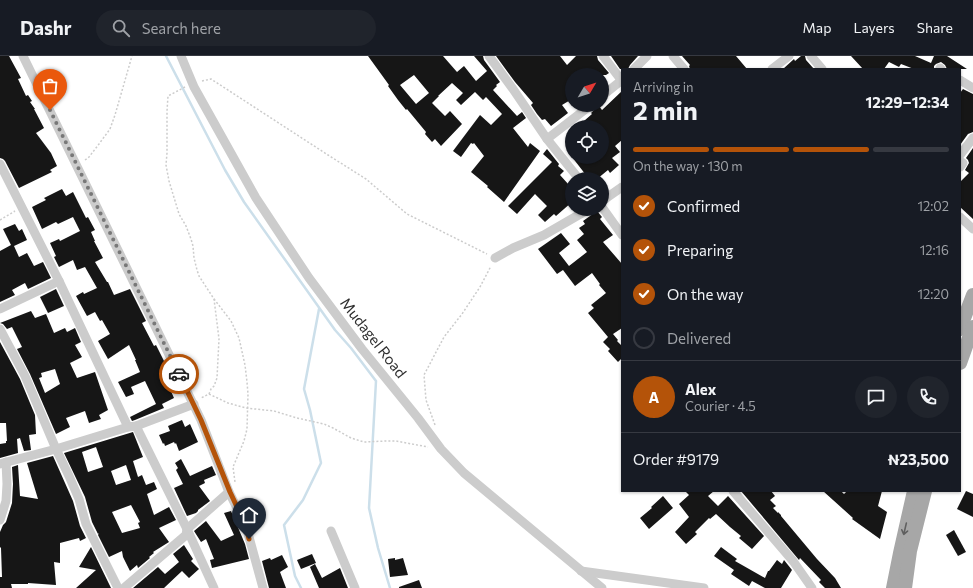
<!DOCTYPE html>
<meta charset="utf-8">
<style>
:root{--surface:#171b24;--page:#20242c;--text:#f1f3f6;--muted:#9ea1a6;--line:#363941;--accent:#b45309}
body{margin:0;font-family:Commissioner,sans-serif;background:var(--page);color:var(--text);height:100vh;display:flex;flex-direction:column;font-size:15px;white-space:nowrap}
*{box-sizing:border-box;margin:0}
p{font-size:13px;color:var(--muted)}
.icon{flex:none;width:22px;height:22px;fill:none;stroke:currentColor;stroke-width:2;stroke-linecap:round;stroke-linejoin:round}
.map{position:relative;flex:1;overflow:hidden}
.side{position:absolute;left:621px;top:12px;width:340px;height:424px;display:flex;flex-direction:column;background:var(--surface);border-radius:0px;box-shadow:0 1px 3px #0004}
.side>*{flex:none}
.needle{width:26px;rotate:51deg}
.buttons{position:absolute;left:565px;top:12px;display:grid;gap:8px}
.buttons a{display:grid;place-items:center;width:44px;height:44px;border-radius:50%;background:var(--surface);box-shadow:0 1px 3px #0004;font-size:20px}
.pin{position:absolute;display:grid;place-items:center;width:34px;height:34px;color:#fff;margin:-41px -17px;border-radius:50% 50% 50% 0;rotate:-45deg;box-shadow:0 0 4px #0007}
.pin .icon{rotate:45deg}
.courier{position:absolute;display:grid;place-items:center;width:40px;height:40px;margin:-20px;border:3px solid #b45309;border-radius:50%;background:#fff;color:#222;box-shadow:0 1px 5px #0007}
.summary em{font-style:normal;font-weight:700}
.summary div{display:flex;flex-direction:column-reverse}
.summary{display:flex;align-items:center;justify-content:space-between;height:68px;padding:0 12px}
h1{font-size:26px;font-weight:700;line-height:30px}
.bar{display:grid;grid-template-columns:repeat(4,1fr);gap:6px 4px;align-content:center;height:48px;padding:0 12px}
.bar i{height:5px;border-radius:3px;background:var(--line)}
.bar .selected{background:var(--accent)}
.bar p{grid-column:span 4}
.line{display:flex;align-items:center;gap:10px;padding:0 12px;border-top:1px solid var(--line)}
.line div{flex:1}
.round{display:grid;place-items:center;flex:none;width:42px;height:42px;border-radius:21px;background:var(--page)}
ol{padding:0 12px;list-style:none}
li{display:flex;align-items:center;gap:12px;height:44px}
li p{margin-inline-start:auto}
li .icon{padding:4px;border-radius:50%;background:var(--accent);color:#fff;stroke-width:4}
li:last-child{color:var(--muted)}
li i{width:22px;height:22px;border:2px solid var(--line);border-radius:50%}
header{display:flex;align-items:center;gap:24px;box-sizing:border-box;height:56px;padding:0 20px;background:var(--surface);border-bottom:1px solid var(--line)}
header strong{font-size:19px}
nav{display:flex;gap:22px;margin-inline-start:auto;font-size:14px}
.search{width:280px;height:36px;background:var(--page);display:flex;align-items:center;gap:10px;box-sizing:border-box;padding:0 14px;border-radius:22px;color:var(--muted);font-size:15px}
.map>svg:first-child{display:block}
</style>
<header>
<strong>Dashr</strong>
<div class="search"><svg class="icon" aria-label="search" viewBox="0 0 24 24"><circle cx="10" cy="10" r="6"/><path d="M15 15l6 6"/></svg>Search here</div>
<nav><a>Map</a><a>Layers</a><a>Share</a></nav>
</header>
<div class="map">
<svg width="973" height="532" viewBox="0 0 973 532">
<rect width="100%" height="100%" fill="#fff"/>
<g fill="none" stroke-linecap="round" stroke-linejoin="round">
<g stroke="#ccdfea" stroke-width="2.5">
<polyline points="166,0 225,114 244,146 335,274 351,292 376,325 369,452 378,492 390,532"/>
<polyline points="301,532 295,520 284,469 303,444 321,407 310,354 304,333 319,253"/>
</g>
</g>
<g fill="#161616" fill-rule="evenodd">
<polygon points="0,0 9,0 21,22 18,23 26,40 28,39 32,45 30,46 35,53 34,53 44,72 36,77 51,97 57,110 50,114 52,116 19,132 5,105 3,103 0,102"/>
<path d="M368,0H443L457,16L464,10L476,25L487,15L474,0H483L484,4L500,26L496,29L497,30L493,34L517,60L522,56L526,62L513,72L528,91L530,87L540,95L504,146L487,131L488,130L471,116L484,100L474,87L473,88L471,87L461,101L453,95L480,59L491,69L502,58L486,41L483,44L475,36L461,49L456,44L463,37L452,27L438,40H439L432,47L445,60L450,55L462,68L441,90L435,83L432,86L425,78L426,76L407,53L406,54L398,44L388,30L389,29ZM414,19L429,37L416,48L400,29Z"/>
<polygon points="496,0 560,0 567,9 576,0 597,0 598,4 609,17 606,19 572,19 572,25 566,30 572,40 572,43 562,49 568,57 551,70 545,63 542,64 537,58 531,49 533,47 515,26"/>
<polygon points="611,0 638,0 630,9 628,13 620,13"/>
<polygon points="682,0 736,0 747,13 690,13 689,10 690,9"/>
<polygon points="801,0 805,0 806,4 814,13 783,13 794,3 795,5"/>
<polygon points="851,0 915,0 931,7 934,0 947,0 967,13 947,13 945,9 941,6 936,8 934,10 934,13 914,13 901,8 899,11 889,6 884,13 863,13"/>
<polygon points="963,33 973,38 973,76 968,78 960,89 960,37"/>
<polygon points="622,35 622,84 615,90 620,96 612,102 619,109 610,117 608,114 597,123 589,123 572,101 602,101 602,71 577,71 592,58 591,57 596,52 599,50 602,54"/>
<polygon points="973,92 973,163 960,151 960,126 969,117 965,114 969,107 968,104 966,102"/>
<polygon points="547,93 559,108 558,110 564,115 560,119 569,129 572,127 572,146 556,160 554,158 545,166 538,159 547,150 535,138 517,158 508,150 552,106 543,98"/>
<polygon points="62,133 66,140 73,136 86,162 88,161 95,174 91,176 95,185 94,185 103,202 95,206 107,226 108,226 114,239 130,233 146,265 142,267 154,290 156,289 172,321 173,321 177,330 170,333 174,342 162,348 164,352 135,364 132,365 130,361 156,348 145,325 131,331 134,338 126,341 118,326 140,316 135,304 136,304 129,289 108,303 98,285 110,278 102,264 100,265 95,256 87,260 76,240 83,236 84,238 97,232 85,211 77,214 73,204 59,211 54,201 56,200 50,187 59,183 60,185 80,175 73,161 58,168 56,166 42,173 32,151 46,144 44,142"/>
<polygon points="597,155 602,161 600,163 613,179 603,186 622,208 622,272 613,278 618,284 617,285 622,290 622,302 618,306 608,295 610,293 603,286 608,281 588,257 594,252 591,249 606,237 599,229 600,228 592,217 575,230 563,214 557,218 538,193 561,177 570,188 559,197 569,210 587,196 577,184 584,178 579,172 585,168 583,165"/>
<polygon points="15,168 19,175 22,173 27,184 14,190 19,201 27,197 34,210 43,206 51,222 28,233 25,227 12,234 15,239 0,246 0,195 11,189 3,173"/>
<polygon points="56,233 64,250 48,257 40,241"/>
<path d="M31,255L35,262L46,258L54,277L65,272L67,276L75,272L81,286L75,289L82,301L70,307L77,322L95,316L108,354L99,359L101,363L89,367L85,355L66,362L70,371L56,378L30,318L17,293L22,291L12,271L7,273L3,268L0,267ZM55,313L60,328L45,337L39,322L42,321L41,317Z"/>
<polygon points="0,286 20,323 35,359 36,378 29,379 31,394 24,395 20,382 17,383 18,397 0,402 0,388 6,387 6,385 7,385 6,367 0,367"/>
<polygon points="182,364 185,371 190,368 198,386 179,395 176,387 175,388 174,386 165,390 164,387 163,388 159,379 170,375 168,370"/>
<path d="M133,376L143,401L133,405L138,421L142,419L146,429L154,426L157,433L147,438L154,459L169,451L176,464L159,472L169,486L153,496L154,497L149,501L150,502L138,512L137,509L130,515L123,501L122,495L109,501L98,479L99,477L98,478L92,466L85,441L64,397ZM96,391L103,411L88,416L82,396ZM126,409L131,424L116,429L111,415ZM131,449L140,466L138,467L140,472L122,477L112,456Z"/>
<polygon points="53,400 73,445 80,470 86,482 80,485 79,482 60,487 60,507 54,506 56,529 28,527 28,528 11,528 12,532 0,532 0,521 2,521 1,492 0,491 0,476 3,469 6,466 12,447 13,428 12,411 18,409 20,440 38,443 27,407"/>
<polygon points="181,403 190,420 212,410 216,419 204,424 205,427 199,430 210,445 198,454 198,455 196,457 187,460 174,432 183,428 176,414 178,412 175,407"/>
<polygon points="685,435 714,435 708,440 718,450 728,440 764,480 752,493 739,482 741,480 730,471 716,458 710,463 709,462 695,476 697,478 686,488 675,476 689,461 679,448 689,439"/>
<polygon points="741,435 771,435 775,440 770,444 776,450 773,452 778,457 778,456 781,459 781,460 817,503 835,522 841,532 825,532 819,526 821,524 800,502 799,504"/>
<polygon points="823,435 841,435 844,438 847,435 882,435 878,450 887,456 880,483 852,463 853,462"/>
<polygon points="966,435 973,438 973,461 957,453"/>
<polygon points="663,440 673,452 649,473 640,462 652,452 651,451"/>
<polygon points="231,455 245,488 249,503 212,512 210,504 214,503 206,483 201,486 194,475 206,465 221,485 234,479 224,457"/>
<polygon points="954,474 966,496 958,500 946,479"/>
<polygon points="184,489 193,503 191,505 199,513 189,522 182,515 164,532 133,532 158,511 165,518 179,506 173,498"/>
<polygon points="91,491 111,532 76,532 96,514 79,511"/>
<polygon points="721,491 737,503 735,505 765,522 768,515 769,515 777,504 782,508 784,504 792,514 781,532 765,532 752,525 749,530 731,518 734,514 714,500"/>
<polygon points="312,498 316,507 301,513 297,504"/>
<polygon points="282,499 288,511 280,516 286,532 269,532 262,505 270,502 271,504"/>
<polygon points="395,502 395,504 403,502 408,519 390,521 388,503"/>
<polygon points="315,508 322,522 340,512 348,532 319,532 310,511"/>
<polygon points="419,524 422,532 399,532 399,531"/>
</g>
<g fill="none" stroke-linecap="round" stroke-linejoin="round">
<g stroke="#ccc" stroke-width="1.5" stroke-dasharray="2 2" stroke-linecap="butt">
<polyline points="202,25 211,23 328,99 366,123 407,158 487,198"/>
<polyline points="185,31 168,40 167,55 167,97 166,109 169,125 179,158 186,170 191,183 193,190 194,202 197,214 199,220 214,243 219,283 217,322 214,330 211,333 209,338 201,342"/>
<polyline points="85,104 89,101 99,88 110,73 115,59 132,0"/>
<polyline points="0,164 15,155"/>
<polyline points="214,243 231,265 239,282 245,309 247,326 248,338 247,373 244,385 233,411 235,426"/>
<polyline points="209,338 228,347 246,352 274,355 297,362 324,368 333,372 351,382 364,386 386,385 396,385 428,391"/>
<polyline points="435,369 426,344 424,319 444,281 462,258 480,231 491,210"/>
</g>
<g stroke="#ccc" stroke-width="9">
<polyline points="23,0 201,364 229,436 246,470 263,532"/>
<polyline points="181,0 194,31 256,142 309,222 362,293 418,362 441,393 464,417 602,532"/>
<polyline points="489,0 513,33 547,83 579,123"/>
<polyline points="603,0 622,25"/>
<polyline points="673,0 684,13"/>
<polyline points="811,0 822,13"/>
<polyline points="940,12 941,13"/>
<polyline points="634,13 647,0"/>
<polyline points="772,13 789,0"/>
<polyline points="960,24 973,32"/>
<polyline points="602,40 622,24"/>
<polyline points="547,83 591,49"/>
<polyline points="960,99 973,82"/>
<polyline points="960,105 963,107 960,111"/>
<polyline points="0,108 59,225 128,371"/>
<polyline points="602,145 622,131"/>
<polyline points="602,151 622,179"/>
<polyline points="960,161 973,173"/>
<polyline points="495,202 513,192 544,179 589,153"/>
<polyline points="0,253 59,225"/>
<polyline points="0,273 25,320 56,393 69,420 79,443 86,468 118,532"/>
<polyline points="136,370 187,473 214,532"/>
<polyline points="0,408 56,393 128,371 136,370 194,348"/>
<polyline points="733,435 793,505 812,532"/>
<polyline points="0,464 6,445 7,428 6,406"/>
<polyline points="331,475 355,532"/>
<polyline points="581,515 704,532"/>
<polyline points="124,532 186,479 187,473 229,436"/>
</g>
<g stroke="#a7a7a7" stroke-width="14">
<polyline points="960,273 973,239"/>
<polyline points="960,307 973,271"/>
<polyline points="893,532 900,497 914,435"/>
<polyline points="905,532 910,495 925,435"/>
</g>
</g>
<defs><path id="oneway-shaft" d="M-6 0H5M1.5-3L5.5 0L1.5 3" fill="none" stroke-width="1.6" stroke-linecap="round" stroke-linejoin="round"/></defs>
<use stroke="#5f5f5f" href="#oneway-shaft" transform="translate(905 473) rotate(103)"/>
<g fill="none" stroke-linecap="round" stroke-linejoin="round">
<polyline stroke="#787878" stroke-width="4" stroke-dasharray="0 7.2" points="50,54 179,318"/>
<polyline stroke="#b45309" stroke-width="5" points="179,318 201,364 230,436 246,470 249,483"/>
</g>
<g text-anchor="middle" stroke-width="4" stroke-linejoin="round" paint-order="stroke">
<g font-size="15" fill="#2f2f2f" stroke="#fff">
<text transform="translate(373 282) rotate(52)" y="5">Mudagel Road</text>
</g>
</g>
</svg>
<div class="buttons">
<a><svg class="needle" viewBox="-14 -14 28 28"><path d="M0-13l5 13h-10z" fill="#e53935"/><path d="M0 13l5-13h-10z" fill="#9ea1a6"/></svg></a>
<a><svg class="icon" aria-label="locate" viewBox="0 0 24 24"><circle cx="12" cy="12" r="6"/><path d="M12 2v4M12 18v4M2 12h4M18 12h4"/></svg></a>
<a><svg class="icon" aria-label="layers" viewBox="0 0 24 24"><path d="M12 4l9 5-9 5-9-5zM3 14l9 5 9-5"/></svg></a>
</div>
<div class="pin" style="left:50px;top:54px;background:#ea580c"><svg class="icon" aria-label="bag" viewBox="0 0 24 24"><path d="M5 8h14l-1 12H6zM9 8a3 3 0 0 1 6 0"/></svg></div>
<div class="pin" style="left:249px;top:483px;background:#1f2937"><svg class="icon" aria-label="home" viewBox="0 0 24 24"><path d="M3 11l9-7 9 7M6 9v11h12V9"/></svg></div>
<div class="courier" style="left:179px;top:318px"><svg class="icon" aria-label="car" viewBox="0 0 24 24"><path d="M5 17H2v-5l4-1 3-4h7l3 4 3 1v5h-3M9 17h6M6 11h13"/><circle cx="7" cy="17" r="2"/><circle cx="17" cy="17" r="2"/></svg></div>
<section class="side">
<div class="summary"><div><h1>2 min</h1><p>Arriving in</p></div><em>12:29–12:34</em></div>
<div class="bar"><i class="selected"></i><i class="selected"></i><i class="selected"></i><i></i><p>On the way · 130 m</p></div>
<ol>
<li><svg class="icon" aria-label="check" viewBox="0 0 24 24"><path d="M5 12l5 5 9-10"/></svg>Confirmed<p>12:02</p></li>
<li><svg class="icon" aria-label="check" viewBox="0 0 24 24"><path d="M5 12l5 5 9-10"/></svg>Preparing<p>12:16</p></li>
<li><svg class="icon" aria-label="check" viewBox="0 0 24 24"><path d="M5 12l5 5 9-10"/></svg>On the way<p>12:20</p></li>
<li><i></i>Delivered</li>
</ol>
<div class="line" style="height:72px"><b class="round" style="background:var(--accent);color:#fff">A</b><div><b>Alex</b><p>Courier · 4.5</p></div><a class="round"><svg class="icon" aria-label="chat" viewBox="0 0 24 24"><path d="M4 5h16v11H9l-5 4z"/></svg></a><a class="round"><svg class="icon" aria-label="phone" viewBox="0 0 24 24"><path d="M5 4h4l2 5-3 2q2 4 5 5l2-3 5 2v4C11 20 4 13 5 4z"/></svg></a></div>
<div class="line" style="height:52px"><div>Order #9179</div><b>₦23,500</b></div>
</section>
</div>
